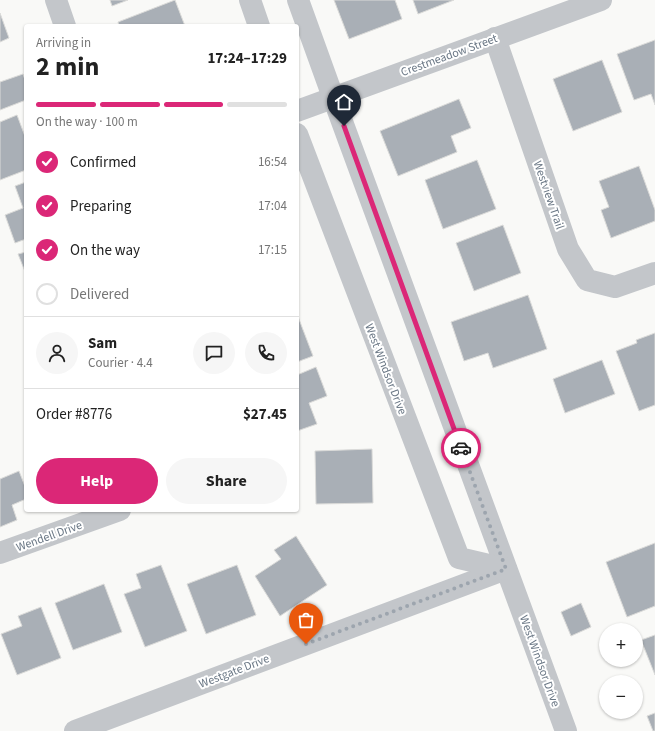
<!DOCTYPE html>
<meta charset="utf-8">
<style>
:root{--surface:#fff;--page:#f6f6f6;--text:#222;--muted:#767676;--line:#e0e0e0;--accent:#db2777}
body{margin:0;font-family:"Source Sans 3",sans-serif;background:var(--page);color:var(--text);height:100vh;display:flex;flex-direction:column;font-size:15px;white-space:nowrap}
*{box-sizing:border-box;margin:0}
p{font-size:13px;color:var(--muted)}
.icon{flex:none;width:22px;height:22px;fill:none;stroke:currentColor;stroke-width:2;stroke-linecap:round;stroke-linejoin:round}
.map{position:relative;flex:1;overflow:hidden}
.sheet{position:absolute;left:24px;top:24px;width:275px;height:488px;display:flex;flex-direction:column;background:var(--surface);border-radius:4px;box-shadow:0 1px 3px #0004}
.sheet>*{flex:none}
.buttons{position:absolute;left:599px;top:623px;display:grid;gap:8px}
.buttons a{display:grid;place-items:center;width:44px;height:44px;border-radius:50%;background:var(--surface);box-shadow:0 1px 3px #0004;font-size:20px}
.pin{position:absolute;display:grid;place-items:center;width:34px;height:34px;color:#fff;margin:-41px -17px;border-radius:50% 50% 50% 0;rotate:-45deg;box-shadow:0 0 4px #0007}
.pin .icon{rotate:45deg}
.courier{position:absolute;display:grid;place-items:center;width:40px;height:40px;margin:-20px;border:3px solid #db2777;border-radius:50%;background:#fff;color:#222;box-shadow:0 1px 5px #0007}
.overview em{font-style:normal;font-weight:700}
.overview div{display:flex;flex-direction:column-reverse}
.overview{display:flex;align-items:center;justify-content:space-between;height:68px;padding:0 12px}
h1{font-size:26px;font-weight:700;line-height:30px}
.bar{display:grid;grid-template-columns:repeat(4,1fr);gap:6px 4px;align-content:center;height:48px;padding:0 12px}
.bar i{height:5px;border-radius:3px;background:var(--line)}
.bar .on{background:var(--accent)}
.bar p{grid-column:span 4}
.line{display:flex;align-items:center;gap:10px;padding:0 12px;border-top:1px solid var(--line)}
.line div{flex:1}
.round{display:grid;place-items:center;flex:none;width:42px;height:42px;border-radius:21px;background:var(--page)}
ol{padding:0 12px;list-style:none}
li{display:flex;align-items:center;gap:12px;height:44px}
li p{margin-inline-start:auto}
li .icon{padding:4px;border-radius:50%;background:var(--accent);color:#fff;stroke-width:4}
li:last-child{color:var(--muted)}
li i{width:22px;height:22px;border:2px solid var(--line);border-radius:50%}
.primary-button{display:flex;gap:8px;margin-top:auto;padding:8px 12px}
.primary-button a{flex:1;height:46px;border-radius:24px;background:var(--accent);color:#fff;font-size:16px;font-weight:700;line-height:46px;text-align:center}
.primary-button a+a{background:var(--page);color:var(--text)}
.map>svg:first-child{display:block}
</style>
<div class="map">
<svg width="655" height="731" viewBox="0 0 655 731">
<rect width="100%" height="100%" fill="#f9f9f7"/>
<g fill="#a9afb6" stroke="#dbdbd9">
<polygon points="110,0 128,0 112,6"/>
<polygon points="175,0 185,26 119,26 118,22"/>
<polygon points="334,0 395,0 402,19 349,39"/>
<polygon points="413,0 454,0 418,14"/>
<polygon points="0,13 9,38 0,42"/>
<polygon points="655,40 655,105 651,94 634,100 617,54"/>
<polygon points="602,60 622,112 573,131 553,79"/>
<polygon points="23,74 26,83 26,100 0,110 0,82"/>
<polygon points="459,99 471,128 451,136 457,152 398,176 380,131"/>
<polygon points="17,115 26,139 26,170 0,180 0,122"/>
<polygon points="477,160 496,209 443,229 425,180"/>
<polygon points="639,166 655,210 655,221 611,238 601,210 609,207 599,181"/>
<polygon points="26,182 26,239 15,243 5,215 23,208 15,186"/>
<polygon points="503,225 521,273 474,291 456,243"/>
<polygon points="26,252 26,274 18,254"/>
<polygon points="528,295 547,349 493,368 488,353 464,361 451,322"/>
<polygon points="297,314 313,356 297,362"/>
<polygon points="655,333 655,405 639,411 616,351 637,343 636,340"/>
<polygon points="602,360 615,394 565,413 553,379"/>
<polygon points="316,367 327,396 309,403 317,424 297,431 297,375"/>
<polygon points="372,449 373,503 316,504 315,451"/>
<polygon points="19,471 26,489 26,499 12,505 17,520 0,527 0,479"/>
<polygon points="296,536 327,585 280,616 255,576 281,559 274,550"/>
<polygon points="655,543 655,606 627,617 606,562"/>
<polygon points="161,565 187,631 145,647 124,594 141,588 136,574"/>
<polygon points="237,565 256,615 206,634 187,584"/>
<polygon points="104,584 122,632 73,650 55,603"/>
<polygon points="581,603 591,627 571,636 561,612"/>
<polygon points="41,607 61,658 17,675 1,634 22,626 18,616"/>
<polygon points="655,635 655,675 641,640"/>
<polygon points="655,713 655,731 653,731 647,716"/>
</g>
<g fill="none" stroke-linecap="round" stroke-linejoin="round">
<g stroke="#c3c6ca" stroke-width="22">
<polyline points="56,0 65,26"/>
<polyline points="495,38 568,249 587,280 615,287 655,273"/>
<polyline points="297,111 601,0"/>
<polyline points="0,553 120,510"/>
<polyline points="75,731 506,569"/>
</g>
<g stroke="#c3c6ca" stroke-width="22">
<polyline points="250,0 259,26"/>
<polyline points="298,0 333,97 566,731"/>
<polyline points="297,134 459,558 506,569"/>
</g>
</g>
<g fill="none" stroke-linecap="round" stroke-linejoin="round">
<polyline stroke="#9da5ae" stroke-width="4" stroke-dasharray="0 7.2" points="306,644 506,569 461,448"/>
<polyline stroke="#db2777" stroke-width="5" points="344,126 461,448"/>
</g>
<g text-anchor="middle" stroke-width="4" stroke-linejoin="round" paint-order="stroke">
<g font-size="12" fill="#6b7886" stroke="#fff">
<text transform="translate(449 55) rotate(-20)" y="4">Crestmeadow Street</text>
<text transform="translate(549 195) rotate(71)" y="4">Westview Trail</text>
<text transform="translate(386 369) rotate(69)" y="4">West Windsor Drive</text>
<text transform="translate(49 536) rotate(-20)" y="4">Wendell Drive</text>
<text transform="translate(540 661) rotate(70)" y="4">West Windsor Drive</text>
<text transform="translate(234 671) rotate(-21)" y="4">Westgate Drive</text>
</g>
</g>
</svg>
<div class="buttons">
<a>+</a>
<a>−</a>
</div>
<div class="pin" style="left:306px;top:644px;background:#ea580c"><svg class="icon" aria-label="bag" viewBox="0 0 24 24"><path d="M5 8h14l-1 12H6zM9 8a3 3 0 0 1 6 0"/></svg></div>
<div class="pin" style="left:344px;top:126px;background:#1f2937"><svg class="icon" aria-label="home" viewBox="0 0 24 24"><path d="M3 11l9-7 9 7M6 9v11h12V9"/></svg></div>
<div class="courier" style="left:461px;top:448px"><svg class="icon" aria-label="car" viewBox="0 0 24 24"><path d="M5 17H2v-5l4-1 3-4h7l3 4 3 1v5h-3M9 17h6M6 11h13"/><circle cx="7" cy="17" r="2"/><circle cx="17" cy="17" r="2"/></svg></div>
<section class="sheet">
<div class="overview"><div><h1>2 min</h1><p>Arriving in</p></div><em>17:24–17:29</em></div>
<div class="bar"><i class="on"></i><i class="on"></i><i class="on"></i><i></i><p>On the way · 100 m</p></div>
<ol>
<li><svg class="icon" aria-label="check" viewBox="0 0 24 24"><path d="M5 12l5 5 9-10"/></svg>Confirmed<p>16:54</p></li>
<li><svg class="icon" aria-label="check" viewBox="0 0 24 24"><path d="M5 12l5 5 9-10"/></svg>Preparing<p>17:04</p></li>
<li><svg class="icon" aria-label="check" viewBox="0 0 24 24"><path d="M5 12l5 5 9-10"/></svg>On the way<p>17:15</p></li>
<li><i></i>Delivered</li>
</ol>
<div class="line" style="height:72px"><a class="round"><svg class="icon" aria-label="person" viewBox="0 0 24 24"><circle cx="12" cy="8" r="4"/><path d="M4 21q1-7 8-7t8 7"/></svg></a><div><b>Sam</b><p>Courier · 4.4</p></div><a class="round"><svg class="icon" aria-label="chat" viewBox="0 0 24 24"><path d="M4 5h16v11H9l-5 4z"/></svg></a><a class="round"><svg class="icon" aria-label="phone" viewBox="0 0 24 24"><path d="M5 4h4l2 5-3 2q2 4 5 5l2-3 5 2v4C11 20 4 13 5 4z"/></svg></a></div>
<div class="line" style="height:52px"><div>Order #8776</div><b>$27.45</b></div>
<div class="primary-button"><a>Help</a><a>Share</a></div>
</section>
</div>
